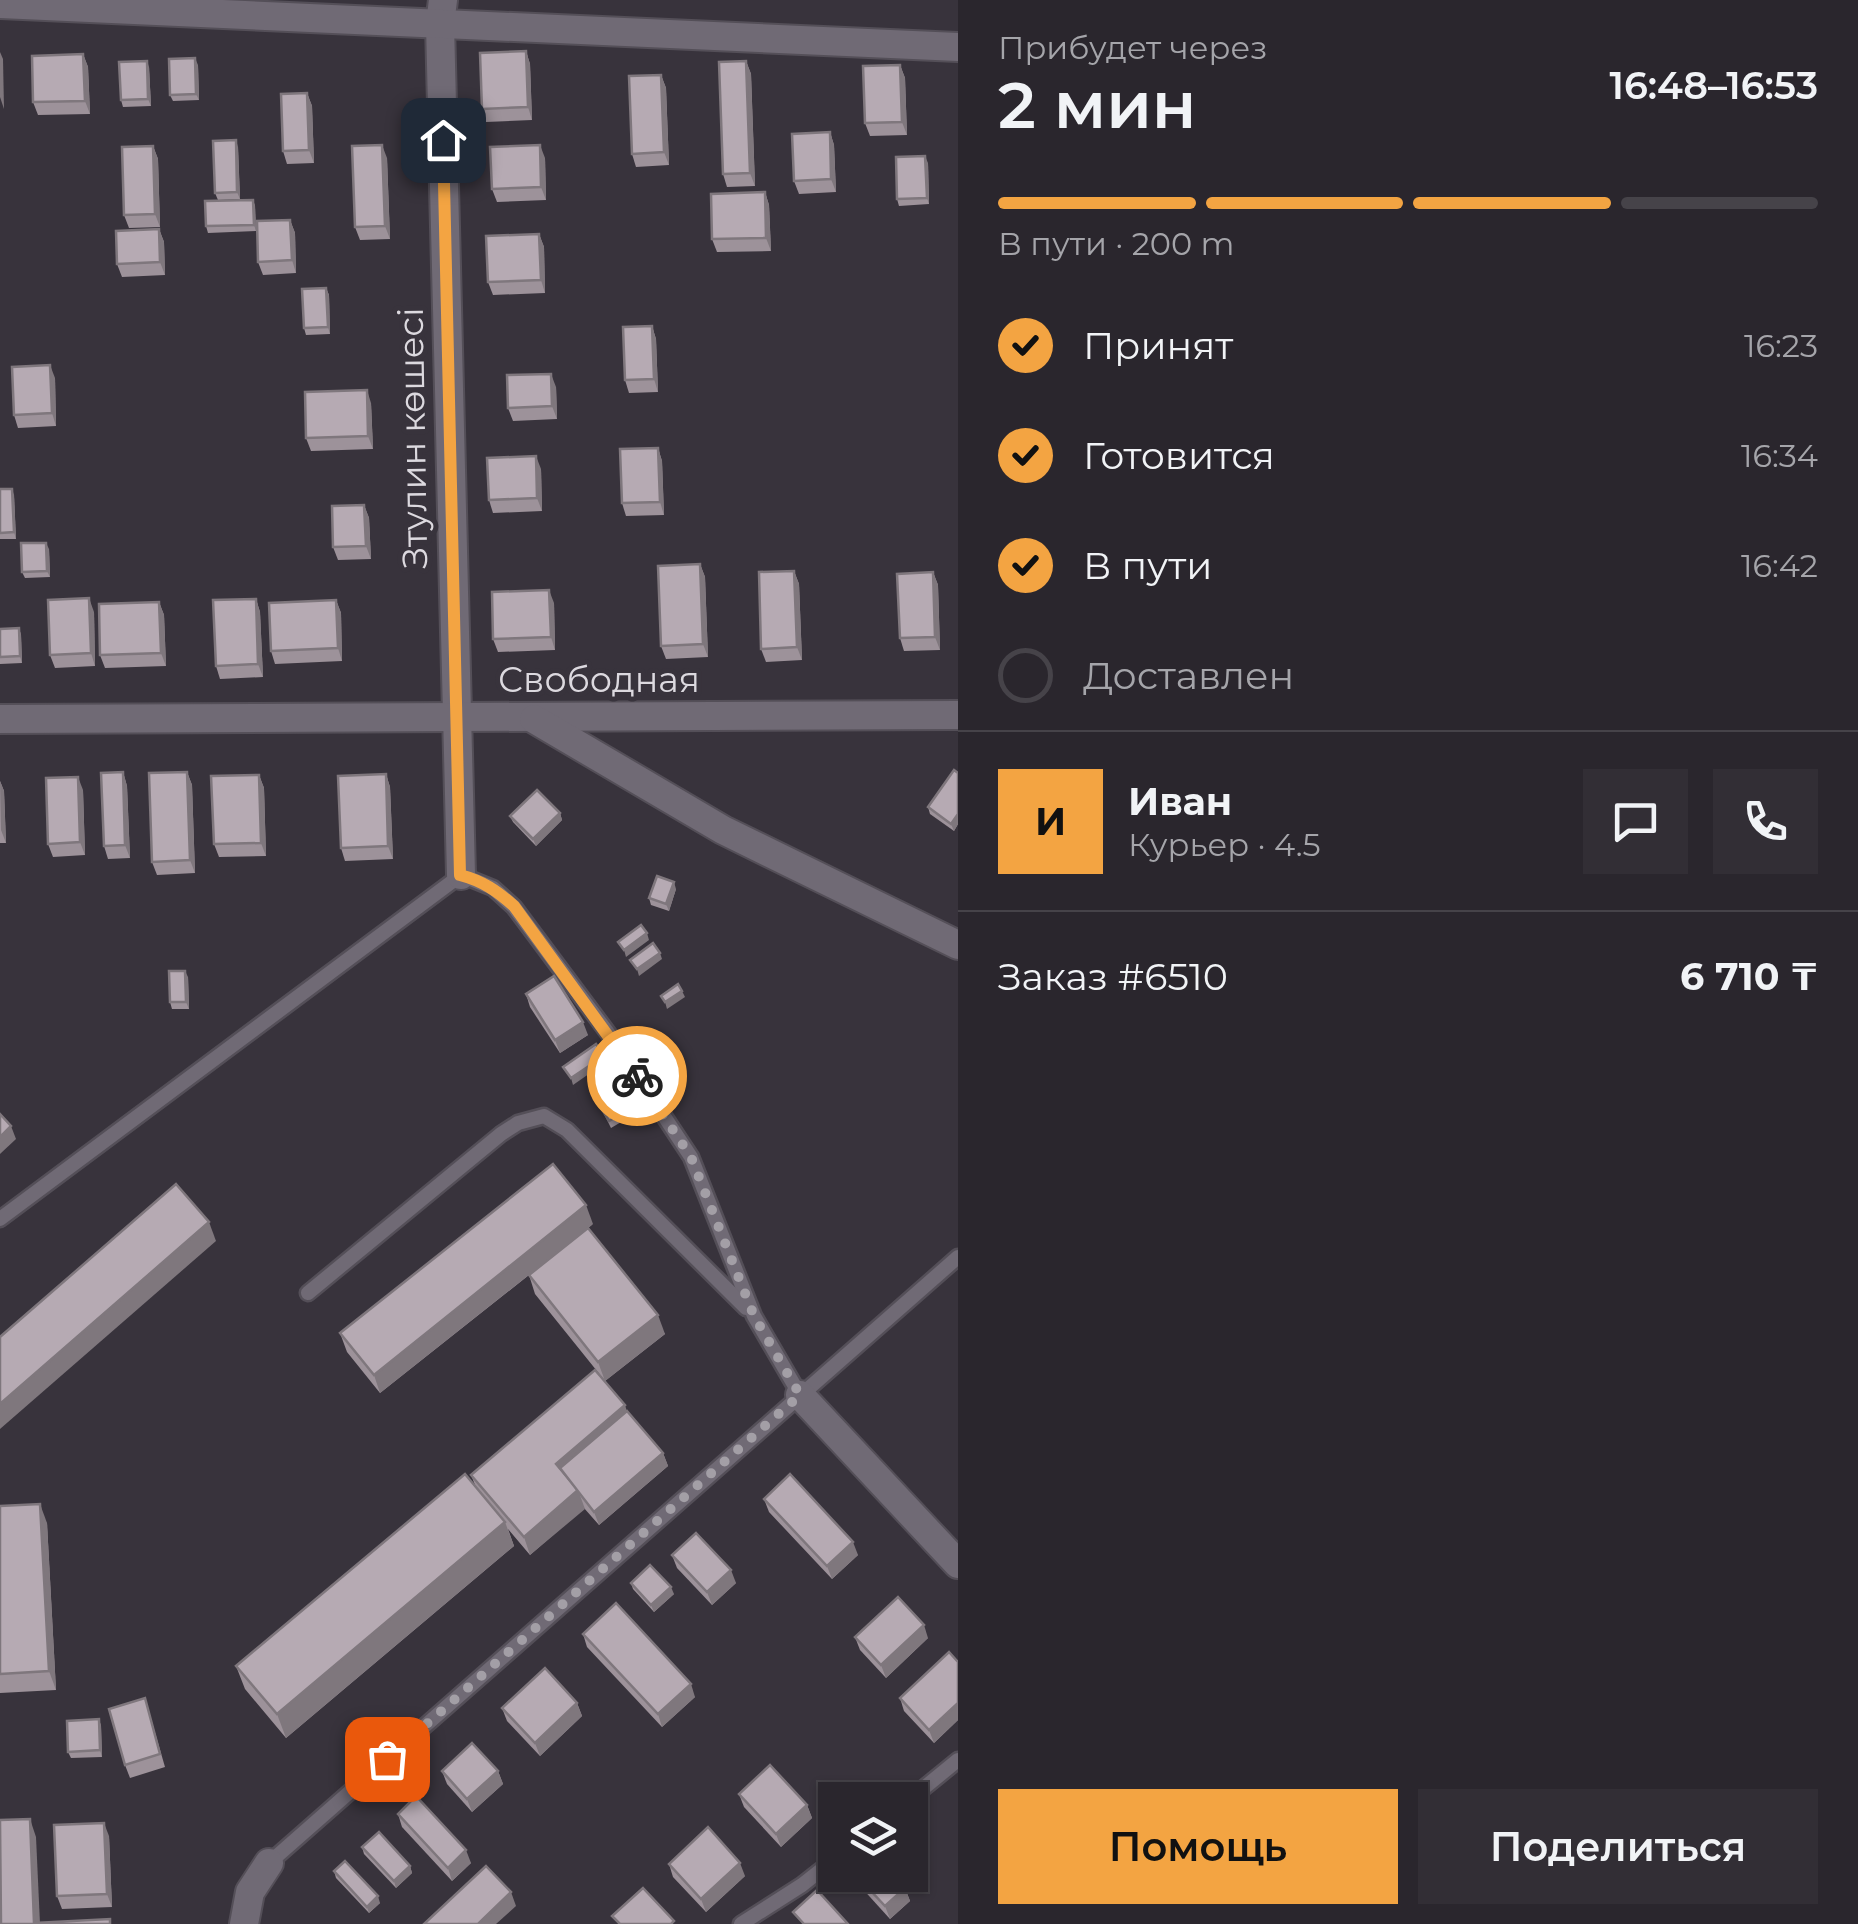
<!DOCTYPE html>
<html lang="ru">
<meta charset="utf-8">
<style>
:root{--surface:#2a262d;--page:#322e35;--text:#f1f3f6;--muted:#a5a5aa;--line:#464349;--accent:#f3a442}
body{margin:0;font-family:Montserrat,sans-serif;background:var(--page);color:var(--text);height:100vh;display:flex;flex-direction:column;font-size:38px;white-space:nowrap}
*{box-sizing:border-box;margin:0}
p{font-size:32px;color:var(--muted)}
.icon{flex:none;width:55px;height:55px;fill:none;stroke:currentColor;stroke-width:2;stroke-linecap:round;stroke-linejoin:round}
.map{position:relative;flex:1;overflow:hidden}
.sheet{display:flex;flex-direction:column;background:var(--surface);width:900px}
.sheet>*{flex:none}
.buttons{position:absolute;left:818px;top:1782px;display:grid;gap:20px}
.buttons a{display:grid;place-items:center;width:110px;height:110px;border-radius:0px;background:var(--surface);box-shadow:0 2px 8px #0004,0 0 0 2px var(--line);font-size:50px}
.pin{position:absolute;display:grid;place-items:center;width:85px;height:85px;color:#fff;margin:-42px;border-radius:20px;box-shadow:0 5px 15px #0006}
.courier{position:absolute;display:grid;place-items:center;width:100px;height:100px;margin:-50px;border:8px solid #f3a442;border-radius:50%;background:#fff;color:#222;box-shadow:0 2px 12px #0007}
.headline em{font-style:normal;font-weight:600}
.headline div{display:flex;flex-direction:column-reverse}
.headline{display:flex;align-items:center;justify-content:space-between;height:170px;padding:0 40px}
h1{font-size:65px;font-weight:600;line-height:75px}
.bar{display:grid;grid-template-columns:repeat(4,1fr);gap:15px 10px;align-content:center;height:120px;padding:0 40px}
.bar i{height:12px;border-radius:8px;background:var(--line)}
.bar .on{background:var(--accent)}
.bar p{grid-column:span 4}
.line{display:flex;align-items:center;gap:25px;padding:0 40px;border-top:2px solid var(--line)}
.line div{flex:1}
.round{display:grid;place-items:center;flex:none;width:105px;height:105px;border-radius:0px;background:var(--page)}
ol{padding:0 40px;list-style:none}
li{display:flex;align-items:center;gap:30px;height:110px}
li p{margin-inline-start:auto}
li .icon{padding:10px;border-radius:50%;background:var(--accent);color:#111;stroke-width:4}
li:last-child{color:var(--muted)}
li i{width:55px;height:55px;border:5px solid var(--line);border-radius:50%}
.primary-button{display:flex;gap:20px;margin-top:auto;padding:20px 40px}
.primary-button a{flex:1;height:115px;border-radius:0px;background:var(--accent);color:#111;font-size:40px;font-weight:600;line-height:115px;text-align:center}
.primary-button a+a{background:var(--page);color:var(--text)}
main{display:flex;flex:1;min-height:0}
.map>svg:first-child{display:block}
</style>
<main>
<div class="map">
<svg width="958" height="1924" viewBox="0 0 958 1924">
<rect width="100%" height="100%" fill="#38333c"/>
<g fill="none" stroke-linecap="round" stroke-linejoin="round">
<g stroke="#544f58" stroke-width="19">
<g id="service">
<polyline points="0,1219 461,875 493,888 514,907 617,1045 691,1157 754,1316 800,1395"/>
<polyline points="308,1293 501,1134 518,1123 544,1116 567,1130 746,1308"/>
<polyline points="909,1800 958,1760"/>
<polyline points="269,1863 958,1257"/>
<polyline points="741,1924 802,1885 835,1859"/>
</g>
</g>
<g stroke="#544f58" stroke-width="32">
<g id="minor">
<polyline points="443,0 440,24 461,875"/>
<polyline points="0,4 958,47"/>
<polyline points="0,719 958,715"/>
<polyline points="534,719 723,830 958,945"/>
<polyline points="800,1395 958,1564"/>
<polyline points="244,1924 250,1892 269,1863"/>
</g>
</g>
<use href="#service" stroke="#706a75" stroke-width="14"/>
<use href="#minor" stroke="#706a75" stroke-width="28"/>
</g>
<g fill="#9d929a">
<polygon points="526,51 530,64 532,120 486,122 482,109"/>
<polygon points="83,54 88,67 90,114 38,115 33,102"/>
<polygon points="746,61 751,74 755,186 727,187 723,174"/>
<polygon points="198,65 199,100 173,101 170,95"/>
<polygon points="900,65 905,78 907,135 870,136 865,123"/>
<polygon points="149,67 151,106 123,107 121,100"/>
<polygon points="661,75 666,88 669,165 636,167 632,154"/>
<polygon points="307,93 312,106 314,163 287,164 283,151"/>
<polygon points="830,132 834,145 836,192 799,194 794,181"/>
<polygon points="153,146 158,159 160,227 129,228 124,215"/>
<polygon points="238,147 240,199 218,200 215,193"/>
<polygon points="387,158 390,239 360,240 355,227"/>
<polygon points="545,158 546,200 497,202 492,189"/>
<polygon points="928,163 929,204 899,206 897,199"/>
<polygon points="765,192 769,205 771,251 717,252 712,239"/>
<polygon points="253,200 255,206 256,231 208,233 206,226"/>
<polygon points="290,220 295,233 296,273 263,275 258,262"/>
<polygon points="159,229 164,242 165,275 122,277 117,264"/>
<polygon points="539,234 544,247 545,293 493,295 488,282"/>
<polygon points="326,288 329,295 330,334 306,335 304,328"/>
<polygon points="652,326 656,339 658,392 629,393 625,380"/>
<polygon points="55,378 56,426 18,428 14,415"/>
<polygon points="556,387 557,419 513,421 508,408"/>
<polygon points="371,403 373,449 311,451 306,438"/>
<polygon points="658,448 662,461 664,515 626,516 622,503"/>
<polygon points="541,469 542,511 493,513 489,500"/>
<polygon points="0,489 14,495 16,539 0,539"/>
<polygon points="364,505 369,518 371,559 338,560 333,547"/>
<polygon points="49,549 50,577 25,578 22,572"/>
<polygon points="700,564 705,577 708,657 666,659 661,646"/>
<polygon points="794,571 799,584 802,660 766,662 761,649"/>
<polygon points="933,572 938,585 940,650 904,651 900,638"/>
<polygon points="256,599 260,612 263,677 220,679 216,666"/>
<polygon points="336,600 341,613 342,661 275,664 271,651"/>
<polygon points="159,602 164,615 166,666 105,668 100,655"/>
<polygon points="554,603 555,650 498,652 493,639"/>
<polygon points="94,612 95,666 55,668 50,655"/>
<polygon points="19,628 21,635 22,663 0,664 0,629"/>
<polygon points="123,772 127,786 130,858 108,859 104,846"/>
<polygon points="187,772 192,785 195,873 157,875 152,862"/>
<polygon points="958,773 958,824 954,831 930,814 928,807"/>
<polygon points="386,774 390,787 393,859 345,861 341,848"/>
<polygon points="259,775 264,788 266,856 219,857 214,844"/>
<polygon points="0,781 4,791 6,843 0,843"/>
<polygon points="83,790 85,855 53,857 48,844"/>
<polygon points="560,813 562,820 536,846 513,822 510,816"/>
<polygon points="676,889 669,911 651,905 649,898"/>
<polygon points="188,977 189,1009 172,1009 170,1002"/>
<polygon points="526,994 588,1035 560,1053 530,1007"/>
<polygon points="636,1105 638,1112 611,1128 600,1106"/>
<polygon points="593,1224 588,1228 665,1334 605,1381 535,1294 529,1275 380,1393 347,1352 340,1333"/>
<polygon points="627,1411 663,1453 668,1466 599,1525 584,1508 530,1555 508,1529 514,1546 286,1738 245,1689 236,1666 475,1485 471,1475"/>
<polygon points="764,1499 858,1555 832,1579 769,1512"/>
<polygon points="0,1506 47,1523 56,1690 0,1693"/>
<polygon points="672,1555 736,1583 712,1605 677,1568"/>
<polygon points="631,1583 674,1594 654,1612 633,1589"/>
<polygon points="583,1634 695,1697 662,1727 587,1647"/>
<polygon points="855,1637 928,1638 886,1678 860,1650"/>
<polygon points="958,1662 958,1720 934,1743 904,1711 900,1698"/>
<polygon points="145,1698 165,1767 130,1778 125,1765"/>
<polygon points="577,1703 582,1716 540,1756 507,1721 502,1708"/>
<polygon points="99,1719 101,1726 102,1757 71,1758 68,1752"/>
<polygon points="442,1771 498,1771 503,1784 472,1812 447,1784"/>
<polygon points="739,1794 807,1805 812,1818 781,1847 744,1807"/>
<polygon points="398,1814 471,1863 452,1881 402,1827"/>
<polygon points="109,1836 112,1907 62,1909 57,1896"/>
<polygon points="362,1847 410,1866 412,1873 396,1888 364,1854"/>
<polygon points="669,1864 745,1876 706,1912 673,1877"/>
<polygon points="334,1871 380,1903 369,1913 336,1878"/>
<polygon points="850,1875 894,1875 905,1888 910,1901 890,1919"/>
</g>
<g fill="#7f777d">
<polygon points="526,51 530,64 532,120 528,107"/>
<polygon points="0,52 3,59 4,109 0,97"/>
<polygon points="83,54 88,67 90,114 85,101"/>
<polygon points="195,58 198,65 199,100 196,94"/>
<polygon points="147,61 149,67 151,106 148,99"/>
<polygon points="746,61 751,74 755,186 750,173"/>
<polygon points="900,65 905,78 907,135 902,122"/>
<polygon points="661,75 666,88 669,165 664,152"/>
<polygon points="307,93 312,106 314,163 309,150"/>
<polygon points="830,132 834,145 836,192 831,179"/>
<polygon points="236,140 238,147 240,199 237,192"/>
<polygon points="382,145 387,158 390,239 385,226"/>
<polygon points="540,145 545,158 546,200 541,187"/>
<polygon points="153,146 158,159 160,227 155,214"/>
<polygon points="925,156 928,163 929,204 927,198"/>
<polygon points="765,192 769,205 771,251 766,238"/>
<polygon points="253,200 255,206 256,231 254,225"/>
<polygon points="290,220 295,233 296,273 292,260"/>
<polygon points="159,229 164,242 165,275 160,262"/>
<polygon points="539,234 544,247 545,293 541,280"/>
<polygon points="326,288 329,295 330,334 328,327"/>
<polygon points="652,326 656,339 658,392 654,379"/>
<polygon points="50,365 55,378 56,426 52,413"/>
<polygon points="551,374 556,387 557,419 552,406"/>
<polygon points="367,390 371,403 373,449 368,436"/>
<polygon points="658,448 662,461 664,515 660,502"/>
<polygon points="536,456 541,469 542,511 537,498"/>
<polygon points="12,489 14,495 16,539 14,532"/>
<polygon points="364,505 369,518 371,559 366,546"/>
<polygon points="46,543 49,549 50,577 47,571"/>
<polygon points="700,564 705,577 708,657 703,644"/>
<polygon points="794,571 799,584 802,660 797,647"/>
<polygon points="933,572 938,585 940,650 935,637"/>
<polygon points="549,590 554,603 555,650 551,637"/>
<polygon points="89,598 94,612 95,666 91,653"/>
<polygon points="256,599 260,612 263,677 258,664"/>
<polygon points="336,600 341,613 342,661 338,648"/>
<polygon points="159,602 164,615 166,666 161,653"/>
<polygon points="19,628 21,635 22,663 20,656"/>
<polygon points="123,772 127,786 130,858 125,845"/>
<polygon points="187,772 192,785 195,873 190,860"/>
<polygon points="386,774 390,787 393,859 388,846"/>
<polygon points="259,775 264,788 266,856 261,843"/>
<polygon points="78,777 83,790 85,855 80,842"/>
<polygon points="0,781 4,791 6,843 1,830"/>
<polygon points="560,813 562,820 536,846 533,839"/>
<polygon points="958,814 958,824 954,831 951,824"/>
<polygon points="674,882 676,889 669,911 666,904"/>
<polygon points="647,933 649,940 626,957 624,950"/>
<polygon points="660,953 662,959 639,976 637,969"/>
<polygon points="185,971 188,977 189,1009 186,1002"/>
<polygon points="682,991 685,997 667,1009 665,1002"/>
<polygon points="583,1022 588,1035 560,1053 555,1040"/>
<polygon points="604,1056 606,1062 573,1085 571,1078"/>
<polygon points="11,1126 16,1139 0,1154 0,1137"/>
<polygon points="586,1205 593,1224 380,1393 374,1375"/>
<polygon points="209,1222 216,1241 0,1429 0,1404"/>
<polygon points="658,1315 665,1334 605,1381 598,1362"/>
<polygon points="625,1405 631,1424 567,1479 556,1464"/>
<polygon points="663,1453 668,1466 599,1525 594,1512"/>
<polygon points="578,1490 585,1509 530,1555 524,1537"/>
<polygon points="40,1504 47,1523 56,1690 49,1671"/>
<polygon points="505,1522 514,1546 286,1738 277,1714"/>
<polygon points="853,1542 858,1555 832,1579 827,1566"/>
<polygon points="731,1570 736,1583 712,1605 707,1592"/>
<polygon points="671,1587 674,1594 654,1612 651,1605"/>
<polygon points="924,1625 928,1638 886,1678 881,1665"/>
<polygon points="691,1684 695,1697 662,1727 658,1714"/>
<polygon points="577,1703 582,1716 540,1756 535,1743"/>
<polygon points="958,1703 958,1720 934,1743 929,1730"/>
<polygon points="99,1719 101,1726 102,1757 100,1750"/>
<polygon points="498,1771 503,1784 472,1812 467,1799"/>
<polygon points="807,1805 812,1818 781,1847 776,1834"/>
<polygon points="30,1819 36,1837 40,1924 34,1924"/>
<polygon points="104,1823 109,1836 112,1907 107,1894"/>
<polygon points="466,1850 471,1863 452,1881 448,1868"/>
<polygon points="740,1863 745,1876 706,1912 701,1899"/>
<polygon points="410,1866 412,1873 396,1888 394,1881"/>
<polygon points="905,1888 910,1901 890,1919 885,1906"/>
<polygon points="511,1892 516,1906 496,1924 478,1924"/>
<polygon points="378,1896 380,1903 369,1913 367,1907"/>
</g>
<g fill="#b6aab3" stroke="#7f777d" stroke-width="2.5">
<polygon points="526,51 528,107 482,109 480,53"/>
<polygon points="83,54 85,101 33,102 32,56"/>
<polygon points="195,58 196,94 170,95 169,59"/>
<polygon points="147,61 148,99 121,100 119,62"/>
<polygon points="746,61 750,173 723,174 719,62"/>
<polygon points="900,65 902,122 865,123 863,66"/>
<polygon points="661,75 664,152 632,154 629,76"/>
<polygon points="307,93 309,150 283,151 281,94"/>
<polygon points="830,132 831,179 794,181 792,134"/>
<polygon points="236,140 237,192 215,193 213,141"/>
<polygon points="382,145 385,226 355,227 352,146"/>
<polygon points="540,145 541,187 492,189 490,147"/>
<polygon points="153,146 155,214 124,215 122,147"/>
<polygon points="925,156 927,198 897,199 896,157"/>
<polygon points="765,192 766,238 712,239 711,194"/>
<polygon points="253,200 254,225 206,226 205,201"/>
<polygon points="290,220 292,260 258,262 257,221"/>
<polygon points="159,229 160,262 117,264 116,231"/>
<polygon points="539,234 541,280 488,282 486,236"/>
<polygon points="326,288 328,327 304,328 302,289"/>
<polygon points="652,326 654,379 625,380 623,327"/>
<polygon points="50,365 52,413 14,415 12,367"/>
<polygon points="551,374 552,406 508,408 507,375"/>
<polygon points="367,390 368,436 306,438 305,392"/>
<polygon points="658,448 660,502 622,503 620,449"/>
<polygon points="536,456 537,498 489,500 487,458"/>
<polygon points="0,489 12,489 14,532 0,533"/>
<polygon points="364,505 366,546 333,547 332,506"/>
<polygon points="21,543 46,543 47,571 22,572"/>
<polygon points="700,564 703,644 661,646 658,566"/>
<polygon points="794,571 797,647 761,649 759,572"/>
<polygon points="933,572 935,637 900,638 897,574"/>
<polygon points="549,590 551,637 493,639 492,592"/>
<polygon points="89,598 91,653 50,655 48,600"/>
<polygon points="256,599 258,664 216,666 213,600"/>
<polygon points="336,600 338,648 271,651 269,603"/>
<polygon points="159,602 161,653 100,655 99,604"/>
<polygon points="19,628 20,656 0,657 0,629"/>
<polygon points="954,770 958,773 958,814 951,824 928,807"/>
<polygon points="123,772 125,845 104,846 101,773"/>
<polygon points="187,772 190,860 152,862 149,773"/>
<polygon points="386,774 388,846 341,848 338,776"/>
<polygon points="259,775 261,843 214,844 211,776"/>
<polygon points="78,777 80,842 48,844 46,778"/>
<polygon points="537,790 560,813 533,839 510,816"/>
<polygon points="657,876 674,882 666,904 649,898"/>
<polygon points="641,925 647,933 624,950 618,942"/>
<polygon points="653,943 660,953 637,969 630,960"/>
<polygon points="169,971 185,971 186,1002 170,1002"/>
<polygon points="554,976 583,1022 555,1040 526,994"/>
<polygon points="678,984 682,991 665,1002 661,996"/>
<polygon points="596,1044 604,1056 571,1078 563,1067"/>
<polygon points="627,1090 636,1105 609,1121 600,1106"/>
<polygon points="0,1114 11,1126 0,1137"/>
<polygon points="553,1164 586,1205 374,1375 340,1333"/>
<polygon points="176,1184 209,1222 0,1404 0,1337"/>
<polygon points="588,1228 658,1315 598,1362 529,1275"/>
<polygon points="595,1370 625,1405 556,1464 578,1490 524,1537 471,1475"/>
<polygon points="627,1411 663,1453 594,1512 560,1468"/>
<polygon points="465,1474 505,1522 277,1714 236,1666"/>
<polygon points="790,1474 853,1542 827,1566 764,1499"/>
<polygon points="40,1504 49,1671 0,1674 0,1506"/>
<polygon points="696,1533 731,1570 707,1592 672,1555"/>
<polygon points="650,1565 671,1587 651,1605 631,1583"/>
<polygon points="898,1597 924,1625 881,1665 855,1637"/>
<polygon points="616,1603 691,1684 658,1714 583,1634"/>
<polygon points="949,1652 958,1662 958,1703 929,1730 900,1698"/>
<polygon points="545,1668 577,1703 535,1743 502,1708"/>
<polygon points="145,1698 160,1754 125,1765 109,1709"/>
<polygon points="99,1719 100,1750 68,1752 67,1721"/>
<polygon points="472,1743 498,1771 467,1799 442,1771"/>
<polygon points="770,1765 807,1805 776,1834 739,1794"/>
<polygon points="416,1796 466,1850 448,1868 398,1814"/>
<polygon points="30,1819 34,1923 110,1919 110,1924 1,1924 0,1820"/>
<polygon points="104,1823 107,1894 57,1896 54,1825"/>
<polygon points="708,1827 740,1863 701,1899 669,1864"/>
<polygon points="379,1832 410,1866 394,1881 362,1847"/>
<polygon points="345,1861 378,1896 367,1907 334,1871"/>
<polygon points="486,1866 511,1892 478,1924 424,1924"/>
<polygon points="856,1875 894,1875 905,1888 885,1906"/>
<polygon points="643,1888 674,1921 671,1924 620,1924 612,1916"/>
<polygon points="817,1890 848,1924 804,1924 793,1912"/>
</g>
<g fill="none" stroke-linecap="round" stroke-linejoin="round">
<polyline stroke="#a39fa6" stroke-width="10" stroke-dasharray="0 18" points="387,1759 800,1395 754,1316 691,1157 637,1076"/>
<path stroke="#f3a442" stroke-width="12" d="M443,140L460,875C483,881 497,891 514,906L637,1076"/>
</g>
<g text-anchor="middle" stroke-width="10" stroke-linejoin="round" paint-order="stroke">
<g font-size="35" fill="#dcd9df" stroke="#38333c">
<text transform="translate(413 438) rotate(-91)" y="12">Зтулин көшесі</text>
<text x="599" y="692">Свободная</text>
</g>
</g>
</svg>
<div class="buttons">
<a><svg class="icon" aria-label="layers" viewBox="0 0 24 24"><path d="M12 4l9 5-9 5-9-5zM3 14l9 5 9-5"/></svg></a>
</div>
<div class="pin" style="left:387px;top:1759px;background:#ea580c"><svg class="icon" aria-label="bag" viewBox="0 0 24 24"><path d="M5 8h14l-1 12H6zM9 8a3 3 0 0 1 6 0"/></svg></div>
<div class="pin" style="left:443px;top:140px;background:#1f2937"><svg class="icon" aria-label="home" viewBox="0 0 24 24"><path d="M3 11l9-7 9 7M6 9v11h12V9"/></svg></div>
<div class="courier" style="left:637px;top:1076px"><svg class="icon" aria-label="bike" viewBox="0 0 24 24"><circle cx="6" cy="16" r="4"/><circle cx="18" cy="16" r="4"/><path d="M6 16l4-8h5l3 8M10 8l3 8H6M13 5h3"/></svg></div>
</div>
<section class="sheet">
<div class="headline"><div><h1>2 мин</h1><p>Прибудет через</p></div><em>16:48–16:53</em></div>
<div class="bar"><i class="on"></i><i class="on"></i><i class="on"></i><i></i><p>В пути · 200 m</p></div>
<ol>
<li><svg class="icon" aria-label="check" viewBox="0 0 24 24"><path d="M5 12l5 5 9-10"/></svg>Принят<p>16:23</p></li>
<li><svg class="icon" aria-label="check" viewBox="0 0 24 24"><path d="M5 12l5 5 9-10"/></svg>Готовится<p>16:34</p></li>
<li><svg class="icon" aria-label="check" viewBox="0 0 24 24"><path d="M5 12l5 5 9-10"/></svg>В пути<p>16:42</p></li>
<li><i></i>Доставлен</li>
</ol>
<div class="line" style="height:180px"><b class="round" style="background:var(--accent);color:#111">И</b><div><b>Иван</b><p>Курьер · 4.5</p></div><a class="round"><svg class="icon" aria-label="chat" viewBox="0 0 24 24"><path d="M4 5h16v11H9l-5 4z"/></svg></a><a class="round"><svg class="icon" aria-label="phone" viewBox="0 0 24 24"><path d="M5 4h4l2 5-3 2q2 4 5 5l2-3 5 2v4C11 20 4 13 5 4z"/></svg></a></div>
<div class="line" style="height:130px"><div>Заказ #6510</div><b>6 710 ₸</b></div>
<div class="primary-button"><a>Помощь</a><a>Поделиться</a></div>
</section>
</main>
